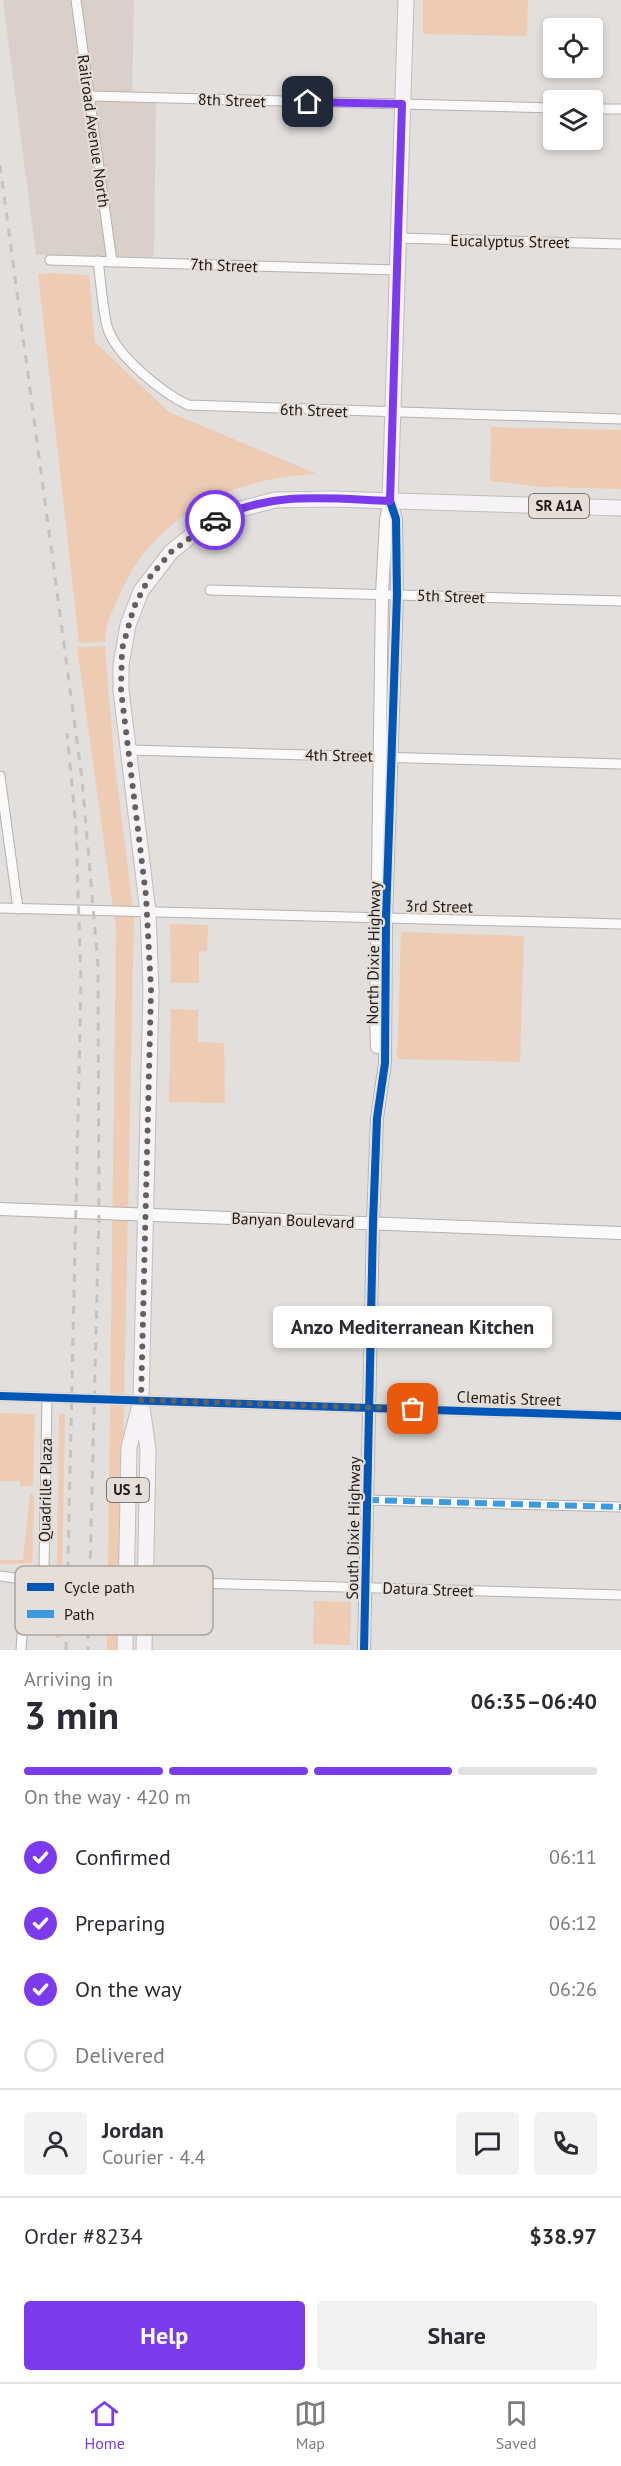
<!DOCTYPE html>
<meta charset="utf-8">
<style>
:root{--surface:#fff;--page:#f2f2f3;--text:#2b2b33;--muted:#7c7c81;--line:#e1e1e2;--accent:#7c3aed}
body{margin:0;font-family:"PT Sans",sans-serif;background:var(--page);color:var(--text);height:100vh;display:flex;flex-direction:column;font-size:22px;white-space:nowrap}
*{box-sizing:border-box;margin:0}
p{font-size:20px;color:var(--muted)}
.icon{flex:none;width:33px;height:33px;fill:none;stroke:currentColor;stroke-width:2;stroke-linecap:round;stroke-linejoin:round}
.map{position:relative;height:1650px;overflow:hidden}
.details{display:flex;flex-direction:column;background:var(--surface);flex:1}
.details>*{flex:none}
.tools{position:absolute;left:543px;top:18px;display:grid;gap:12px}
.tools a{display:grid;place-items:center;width:60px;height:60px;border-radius:6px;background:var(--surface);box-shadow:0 3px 9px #0003;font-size:30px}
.pin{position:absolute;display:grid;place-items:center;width:51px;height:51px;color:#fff;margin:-26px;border-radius:12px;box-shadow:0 3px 9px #0006}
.courier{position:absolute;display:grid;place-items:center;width:60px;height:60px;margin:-30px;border:4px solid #7c3aed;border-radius:50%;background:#fff;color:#222;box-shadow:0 2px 8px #0007}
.bubble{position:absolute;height:42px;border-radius:6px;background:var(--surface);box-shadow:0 3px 9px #0003;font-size:20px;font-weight:700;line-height:42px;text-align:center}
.summary em{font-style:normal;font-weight:700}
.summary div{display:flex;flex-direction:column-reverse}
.summary{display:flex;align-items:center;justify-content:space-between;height:102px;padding:0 24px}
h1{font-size:39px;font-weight:700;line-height:45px}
.bar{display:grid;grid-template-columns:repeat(4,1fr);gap:9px 6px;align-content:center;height:72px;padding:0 24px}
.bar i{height:8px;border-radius:4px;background:var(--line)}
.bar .on{background:var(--accent)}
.bar p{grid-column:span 4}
.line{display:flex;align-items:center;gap:15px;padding:0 24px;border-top:2px solid var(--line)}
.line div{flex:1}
.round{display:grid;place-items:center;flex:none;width:63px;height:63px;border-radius:6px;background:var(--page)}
ol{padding:0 24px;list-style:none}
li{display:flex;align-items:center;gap:18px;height:66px}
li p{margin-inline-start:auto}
li .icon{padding:6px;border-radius:50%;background:var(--accent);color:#fff;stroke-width:4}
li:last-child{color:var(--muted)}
li i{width:33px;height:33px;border:3px solid var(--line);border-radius:50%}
.primary-button{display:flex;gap:12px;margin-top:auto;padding:12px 24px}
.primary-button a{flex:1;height:69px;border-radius:6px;background:var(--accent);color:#fff;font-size:24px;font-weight:700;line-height:69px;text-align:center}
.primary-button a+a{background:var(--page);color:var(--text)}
.menu{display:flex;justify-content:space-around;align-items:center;height:84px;border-top:2px solid var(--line);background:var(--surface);font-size:16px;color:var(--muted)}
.menu a{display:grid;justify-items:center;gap:3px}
.menu .on{color:var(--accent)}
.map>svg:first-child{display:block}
</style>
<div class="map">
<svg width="621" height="1650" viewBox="0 0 621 1650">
<rect width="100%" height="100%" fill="#e2dfdc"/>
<polygon fill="#dad0cb" points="3,0 134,0 132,102 156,103 154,254 151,257 36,255"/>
<g fill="#eeccb3">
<polygon points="423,0 528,0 527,36 423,34"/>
<path d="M49,273L89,275L95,342L169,412L317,474C234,477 154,515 120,594C112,611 105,624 105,642L79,643L38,274Z"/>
<polygon points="491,427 621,430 621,489 543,487 490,481"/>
<polygon points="105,646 114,757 134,916 119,1650 107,1650 116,929 77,647"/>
<polygon points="170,924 208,925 207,951 199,952 199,983 171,983"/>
<polygon points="401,932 524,936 520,1062 397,1059"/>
<polygon points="171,1009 198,1010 198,1042 224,1043 225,1103 169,1102"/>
<polygon points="0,1413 35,1414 33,1486 20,1486 20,1481 0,1481"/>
<polygon points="62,1413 65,1415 61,1638 56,1638 59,1415"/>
<polygon points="30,1494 33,1494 34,1499 32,1563 0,1564 0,1560 23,1560"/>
<polygon points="314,1601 351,1602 350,1645 313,1644"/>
</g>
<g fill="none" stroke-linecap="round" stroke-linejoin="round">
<g stroke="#b4b1af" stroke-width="11">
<g id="minor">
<polyline points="76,0 112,262"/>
<polyline points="90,96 554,108"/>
<polyline points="592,109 621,109"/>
<polyline points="398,238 621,244"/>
<polyline points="50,260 397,270"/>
<path d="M98,261C101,282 102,305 107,326C115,355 161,392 188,405L621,419"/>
<polyline points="210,590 621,601"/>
<polyline points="129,750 621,764"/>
<polyline points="0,776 18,909"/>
<polyline points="0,908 621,924"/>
<polyline points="0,1396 621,1416"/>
<polyline points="367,1500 621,1507"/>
<polyline points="0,1576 15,1578 33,1587"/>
<polyline points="126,1581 621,1595"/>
<polyline points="21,1650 24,1604 44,1568 47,1398"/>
</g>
</g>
<g stroke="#b4b1af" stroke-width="14">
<g id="tertiary">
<polyline points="377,1047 376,1013 382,594 386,520 390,501"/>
<polyline points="0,1209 621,1233"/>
<polyline points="364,1650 373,1223 377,1118 385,1063 386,918 397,595 396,519 390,501"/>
</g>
</g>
<g stroke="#bfbebc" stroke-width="17">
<g id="primary">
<polyline points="390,501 406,0"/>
<polyline points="125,1650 129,1447 139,1409"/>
<polyline points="144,1650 148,1449 141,1400 151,990 148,912 121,690 121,665 128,625 141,591 171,552 203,526 237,510 275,500 331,499 621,508"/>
</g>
</g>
<use href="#minor" stroke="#fbfafa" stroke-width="9"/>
<use href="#tertiary" stroke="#fbfafa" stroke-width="12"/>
<use href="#primary" stroke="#f5f3f6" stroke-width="15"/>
<g stroke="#c4c3c2" stroke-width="3" stroke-dasharray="8 8" stroke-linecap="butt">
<polyline points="0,165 82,779 98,965 99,1213 88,1650"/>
<polyline points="66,1650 81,983 76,828 67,733"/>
</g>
<polyline stroke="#3c9bdf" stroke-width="6" stroke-dasharray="12 6" stroke-linecap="butt" points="367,1500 621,1507"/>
<g stroke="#e6ded8" stroke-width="11">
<g id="cycleway">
<polyline points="0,1396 621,1416"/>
<polyline points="364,1650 373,1223 377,1118 385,1063 386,918 397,595 396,519 390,501"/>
</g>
</g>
<use href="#cycleway" stroke="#0057b8" stroke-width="8"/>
</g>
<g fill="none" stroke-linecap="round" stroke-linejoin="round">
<polyline stroke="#63605d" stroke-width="6" stroke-dasharray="0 10.8" points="215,520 171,552 149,578 134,607 122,649 121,690 146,896 151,990 141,1400 413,1409"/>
<path stroke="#7c3aed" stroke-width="8" d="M215,520C268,490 332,499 390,501L402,104L308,102"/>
</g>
<g text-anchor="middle" stroke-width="4.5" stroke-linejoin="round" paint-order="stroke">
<g fill="#e6ded8" stroke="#5a5652" stroke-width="1.5">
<rect x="529" y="494" width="60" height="24" rx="4.5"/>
<rect x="107" y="1478" width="42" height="24" rx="4.5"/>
</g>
<g font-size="15" font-weight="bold" fill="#1e1b19">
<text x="559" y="511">SR A1A</text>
<text x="128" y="1495">US 1</text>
</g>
<g font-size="16" fill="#1e1b19" stroke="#e6ded8">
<text transform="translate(232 100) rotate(2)" y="6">8th Street</text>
<text transform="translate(94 131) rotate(82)" y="6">Railroad Avenue North</text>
<text transform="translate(510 241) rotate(1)" y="6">Eucalyptus Street</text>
<text transform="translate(224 265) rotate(2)" y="6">7th Street</text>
<text transform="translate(314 410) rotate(2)" y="6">6th Street</text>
<text transform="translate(451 596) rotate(2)" y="6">5th Street</text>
<text transform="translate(339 755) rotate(1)" y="6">4th Street</text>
<text transform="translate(439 906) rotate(1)" y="6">3rd Street</text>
<text transform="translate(373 953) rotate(-89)" y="6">North Dixie Highway</text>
<text transform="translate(293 1220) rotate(2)" y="6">Banyan Boulevard</text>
<text transform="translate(509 1398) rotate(2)" y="6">Clematis Street</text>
<text transform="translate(45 1490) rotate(-89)" y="6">Quadrille Plaza</text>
<text transform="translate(353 1528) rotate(-89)" y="6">South Dixie Highway</text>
<text transform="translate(428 1589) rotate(2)" y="6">Datura Street</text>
</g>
</g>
<rect x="15" y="1566" width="198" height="69" rx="9" fill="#e6ded8" stroke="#aaa49f" stroke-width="1.5"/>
<rect x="27" y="1583" width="27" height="8" fill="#0057b8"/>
<rect x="27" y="1610" width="27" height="8" fill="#3c9bdf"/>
<g font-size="16" fill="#1e1b19">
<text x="64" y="1593">Cycle path</text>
<text x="64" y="1620">Path</text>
</g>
</svg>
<div class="tools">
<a><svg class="icon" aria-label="locate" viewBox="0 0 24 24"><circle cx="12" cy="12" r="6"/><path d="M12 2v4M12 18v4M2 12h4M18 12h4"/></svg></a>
<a><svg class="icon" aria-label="layers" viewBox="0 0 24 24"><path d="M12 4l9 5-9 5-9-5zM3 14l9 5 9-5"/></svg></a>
</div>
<div class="pin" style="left:413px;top:1409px;background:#ea580c"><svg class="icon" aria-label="bag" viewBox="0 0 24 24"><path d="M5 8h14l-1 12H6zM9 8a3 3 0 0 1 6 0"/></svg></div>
<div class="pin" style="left:308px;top:102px;background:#1f2937"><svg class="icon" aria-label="home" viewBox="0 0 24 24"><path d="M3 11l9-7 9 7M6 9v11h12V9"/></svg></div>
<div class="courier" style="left:215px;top:520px"><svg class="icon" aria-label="car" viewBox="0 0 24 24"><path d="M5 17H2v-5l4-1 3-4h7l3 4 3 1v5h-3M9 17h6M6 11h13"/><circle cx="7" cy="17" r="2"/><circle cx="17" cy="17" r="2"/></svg></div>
<div class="bubble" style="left:273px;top:1306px;width:279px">Anzo Mediterranean Kitchen</div>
</div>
<section class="details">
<div class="summary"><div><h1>3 min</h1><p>Arriving in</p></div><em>06:35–06:40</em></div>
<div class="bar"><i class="on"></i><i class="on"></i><i class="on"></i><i></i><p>On the way · 420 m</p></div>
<ol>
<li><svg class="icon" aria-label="check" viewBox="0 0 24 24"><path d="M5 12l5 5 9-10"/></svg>Confirmed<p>06:11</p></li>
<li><svg class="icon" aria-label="check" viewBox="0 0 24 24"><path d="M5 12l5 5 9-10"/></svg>Preparing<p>06:12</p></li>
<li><svg class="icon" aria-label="check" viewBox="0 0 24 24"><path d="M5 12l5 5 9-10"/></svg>On the way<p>06:26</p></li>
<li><i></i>Delivered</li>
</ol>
<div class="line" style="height:108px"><a class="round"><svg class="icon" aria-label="person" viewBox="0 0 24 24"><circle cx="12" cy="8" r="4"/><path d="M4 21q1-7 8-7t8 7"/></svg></a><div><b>Jordan</b><p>Courier · 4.4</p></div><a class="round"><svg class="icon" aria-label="chat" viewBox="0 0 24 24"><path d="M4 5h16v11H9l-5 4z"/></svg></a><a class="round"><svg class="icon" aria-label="phone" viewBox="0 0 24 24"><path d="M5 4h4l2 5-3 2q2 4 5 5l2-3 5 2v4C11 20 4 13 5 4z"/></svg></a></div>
<div class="line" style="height:78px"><div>Order #8234</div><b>$38.97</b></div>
<div class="primary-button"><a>Help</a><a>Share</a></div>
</section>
<nav class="menu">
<a class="on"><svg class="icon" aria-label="home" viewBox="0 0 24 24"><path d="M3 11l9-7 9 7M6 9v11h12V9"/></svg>Home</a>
<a><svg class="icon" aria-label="map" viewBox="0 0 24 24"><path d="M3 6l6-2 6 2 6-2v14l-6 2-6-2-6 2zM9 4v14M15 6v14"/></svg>Map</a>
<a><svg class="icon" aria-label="saved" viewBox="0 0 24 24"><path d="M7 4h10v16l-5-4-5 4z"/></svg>Saved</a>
</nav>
